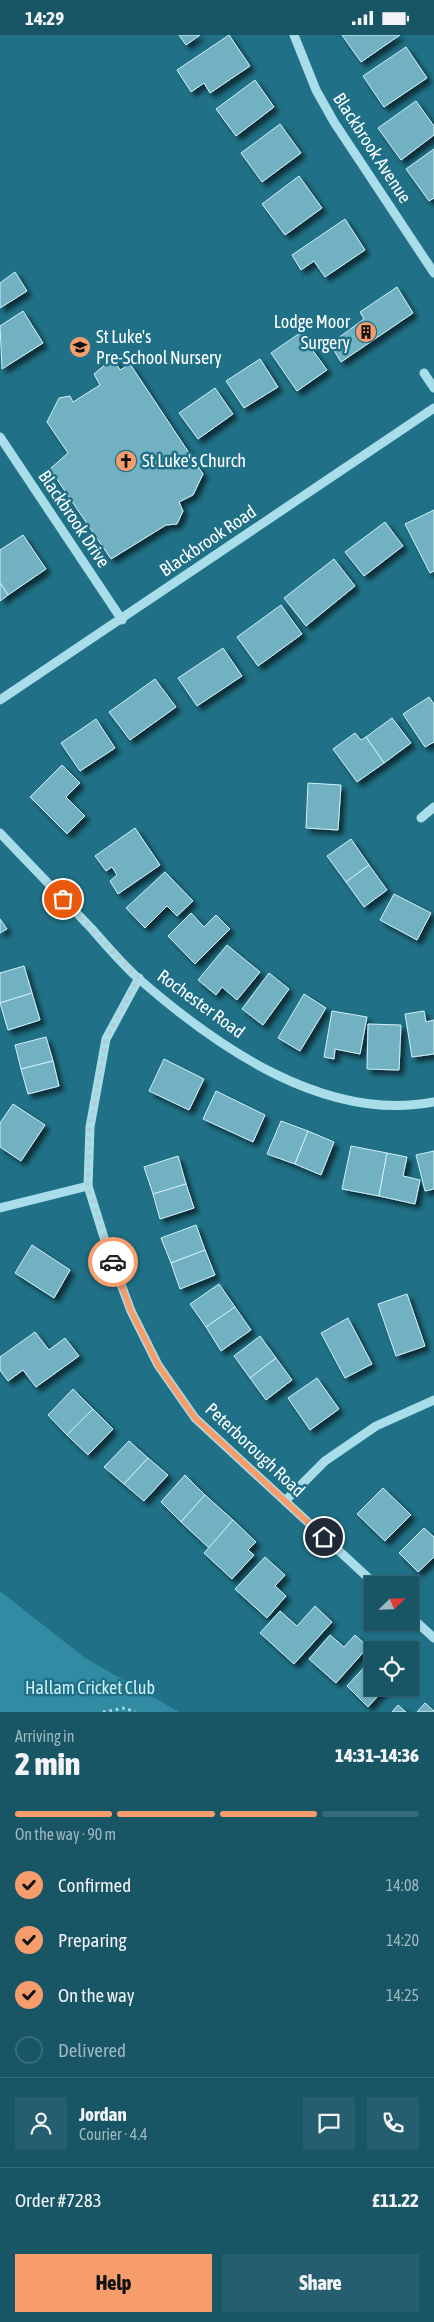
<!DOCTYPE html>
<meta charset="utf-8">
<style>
:root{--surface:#185565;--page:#255e6e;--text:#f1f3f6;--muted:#9fb7bf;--line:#366b79;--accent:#f79d6b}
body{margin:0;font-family:"Asap Condensed",sans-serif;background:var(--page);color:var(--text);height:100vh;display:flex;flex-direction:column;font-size:19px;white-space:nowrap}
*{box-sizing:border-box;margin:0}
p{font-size:16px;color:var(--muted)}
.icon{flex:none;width:28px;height:28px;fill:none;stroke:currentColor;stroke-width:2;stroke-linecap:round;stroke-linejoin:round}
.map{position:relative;height:1677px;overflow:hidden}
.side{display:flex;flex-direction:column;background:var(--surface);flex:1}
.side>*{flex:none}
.needle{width:32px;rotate:67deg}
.controls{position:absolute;left:364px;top:1541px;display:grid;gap:10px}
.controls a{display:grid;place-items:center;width:55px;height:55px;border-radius:0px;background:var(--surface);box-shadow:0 1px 4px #0004,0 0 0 1px var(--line);font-size:25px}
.pin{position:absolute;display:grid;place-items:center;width:42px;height:42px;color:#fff;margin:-21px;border:2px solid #fff;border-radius:50%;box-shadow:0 1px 5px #0007}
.courier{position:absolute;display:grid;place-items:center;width:50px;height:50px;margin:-25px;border:4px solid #f79d6b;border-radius:50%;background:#fff;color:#222;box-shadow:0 1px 6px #0007}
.head em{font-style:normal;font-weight:800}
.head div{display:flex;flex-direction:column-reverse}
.head{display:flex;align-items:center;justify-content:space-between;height:85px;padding:0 15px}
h1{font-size:32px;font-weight:800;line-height:38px}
.bar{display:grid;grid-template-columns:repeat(4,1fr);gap:8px 5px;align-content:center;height:60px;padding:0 15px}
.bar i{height:6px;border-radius:4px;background:var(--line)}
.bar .selected{background:var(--accent)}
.bar p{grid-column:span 4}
.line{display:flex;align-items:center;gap:12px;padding:0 15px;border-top:1px solid var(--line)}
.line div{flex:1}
.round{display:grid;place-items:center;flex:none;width:52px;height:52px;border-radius:0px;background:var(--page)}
ol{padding:0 15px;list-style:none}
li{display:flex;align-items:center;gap:15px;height:55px}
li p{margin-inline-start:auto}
li .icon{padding:5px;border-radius:50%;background:var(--accent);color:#111;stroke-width:4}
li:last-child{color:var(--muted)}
li i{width:28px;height:28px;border:2px solid var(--line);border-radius:50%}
.primary-button{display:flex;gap:10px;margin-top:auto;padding:10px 15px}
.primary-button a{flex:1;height:58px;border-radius:0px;background:var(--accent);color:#111;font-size:20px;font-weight:800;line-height:58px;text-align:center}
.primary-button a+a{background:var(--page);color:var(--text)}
.status{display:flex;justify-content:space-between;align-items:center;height:35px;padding:0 25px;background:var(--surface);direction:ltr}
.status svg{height:14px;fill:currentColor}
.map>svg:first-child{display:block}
</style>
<div class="status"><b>14:29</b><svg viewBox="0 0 49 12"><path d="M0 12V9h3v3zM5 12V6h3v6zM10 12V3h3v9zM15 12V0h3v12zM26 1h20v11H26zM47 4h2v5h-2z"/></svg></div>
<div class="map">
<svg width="434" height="1677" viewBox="0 0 434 1677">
<defs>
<filter id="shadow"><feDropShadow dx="4.5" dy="4.5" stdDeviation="2.5" flood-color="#0009"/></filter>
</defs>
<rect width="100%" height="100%" fill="#207187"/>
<polygon fill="#318ca3" points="0,1556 85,1623 179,1677 0,1677"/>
<g fill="#72b1c1" stroke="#cff0f8" filter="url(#shadow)">
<polygon points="179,0 200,0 186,10"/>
<polygon points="229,0 250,31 210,58 204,48 191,57 177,35"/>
<polygon points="342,0 400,0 361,27"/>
<polygon points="406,12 427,43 384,72 363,41"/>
<polygon points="255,45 274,72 236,101 216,74"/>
<polygon points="416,66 434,91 434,100 401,125 378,93"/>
<polygon points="280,89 301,118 262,147 241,118"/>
<polygon points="434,114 434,163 429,166 406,134"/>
<polygon points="299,141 322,173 285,200 262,169"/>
<polygon points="345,184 365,215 325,242 314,226 301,235 292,220"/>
<polygon points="15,237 27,256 0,273 0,248"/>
<polygon points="397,252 413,278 341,327 330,309 364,284 360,277"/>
<polygon points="23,276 43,308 2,334 0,291"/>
<polygon points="300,298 327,335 297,356 271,318"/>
<polygon points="113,323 120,335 130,329 203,439 193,460 179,467 183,476 177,489 166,490 111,524 50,434 68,418 47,387 59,363 70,361 73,367 100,350 94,339"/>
<polygon points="260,324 278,352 244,373 226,346"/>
<polygon points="215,353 233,379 198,404 179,378"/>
<polygon points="434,475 434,536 430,538 405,489"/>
<polygon points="385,487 403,511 364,541 345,517"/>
<polygon points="23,500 46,534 8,560 0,548 0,515"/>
<polygon points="334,524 355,551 306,591 284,563"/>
<polygon points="0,548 8,560 0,566"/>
<polygon points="281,570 302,599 258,631 237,602"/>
<polygon points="223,613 242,641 197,671 178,643"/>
<polygon points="155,644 176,672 130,705 109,677"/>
<polygon points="429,662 434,669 434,707 425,712 403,679"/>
<polygon points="392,683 411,708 384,728 366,702"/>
<polygon points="96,684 115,713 80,736 61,708"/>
<polygon points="355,698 361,705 366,702 384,728 357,747 333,714"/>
<polygon points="62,730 80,748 66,762 85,781 67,799 30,762"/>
<polygon points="308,748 341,750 338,795 306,793"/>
<polygon points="135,793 160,830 118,859 110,846 117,840 112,832 106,836 95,821"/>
<polygon points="351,804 369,830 346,847 327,821"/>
<polygon points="369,830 387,855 364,872 346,847"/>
<polygon points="165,837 193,866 177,881 167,871 145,893 126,873"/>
<polygon points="394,859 431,878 417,905 380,885"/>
<polygon points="191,878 204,892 216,880 230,894 195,929 168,901"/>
<polygon points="0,884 7,894 0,898"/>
<polygon points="227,910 260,937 237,965 222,952 216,960 198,945"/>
<polygon points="24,931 32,958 0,968 0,938"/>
<polygon points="269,938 289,954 263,990 242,974"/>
<polygon points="32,958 40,985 8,995 0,968"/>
<polygon points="304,959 326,973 300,1016 278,1003"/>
<polygon points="332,976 367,982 360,1019 335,1014 334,1024 324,1022"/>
<polygon points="424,976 426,987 434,985 434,1019 412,1022 405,979"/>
<polygon points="368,989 401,990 399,1035 367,1034"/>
<polygon points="46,1002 53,1026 21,1034 15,1010"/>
<polygon points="164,1024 204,1044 189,1075 149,1056"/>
<polygon points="53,1026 59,1051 28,1059 21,1034"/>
<polygon points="216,1056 265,1080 253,1107 203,1084"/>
<polygon points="13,1069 45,1090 21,1126 0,1112 0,1088"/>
<polygon points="281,1086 308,1096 295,1129 267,1119"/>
<polygon points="308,1096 334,1107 321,1140 295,1129"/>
<polygon points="351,1111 387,1118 379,1161 342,1154"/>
<polygon points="434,1116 434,1154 425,1156 416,1120"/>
<polygon points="387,1118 407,1122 403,1141 420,1145 415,1169 379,1161"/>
<polygon points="178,1121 186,1149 153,1159 144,1132"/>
<polygon points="186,1149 194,1173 160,1184 153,1159"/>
<polygon points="196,1190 205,1215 171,1228 161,1203"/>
<polygon points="32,1210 70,1235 54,1263 15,1238"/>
<polygon points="205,1215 215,1240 180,1254 171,1228"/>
<polygon points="219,1249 235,1272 206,1292 190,1269"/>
<polygon points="407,1259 425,1311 396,1321 378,1269"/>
<polygon points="235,1272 251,1295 221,1316 206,1292"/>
<polygon points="348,1283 372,1329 345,1343 321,1298"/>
<polygon points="35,1297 49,1315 65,1303 79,1321 36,1352 23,1335 8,1346 0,1335 0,1322"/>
<polygon points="260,1301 276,1323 250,1343 234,1321"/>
<polygon points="276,1323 292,1345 266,1365 250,1343"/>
<polygon points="317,1343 339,1374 310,1395 288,1363"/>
<polygon points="73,1354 93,1374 67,1400 48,1380"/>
<polygon points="93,1374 113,1394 88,1420 67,1400"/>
<polygon points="129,1406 148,1423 124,1449 104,1432"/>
<polygon points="148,1423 168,1440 144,1466 124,1449"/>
<polygon points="185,1440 205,1460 181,1487 161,1467"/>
<polygon points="383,1453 411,1480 385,1506 357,1479"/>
<polygon points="205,1460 233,1485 209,1513 181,1487"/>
<polygon points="233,1485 256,1507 248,1515 254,1520 232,1544 204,1518"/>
<polygon points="424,1493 434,1502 434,1522 418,1537 399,1518"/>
<polygon points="265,1522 285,1540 275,1551 286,1561 267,1583 235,1554"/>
<polygon points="315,1571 332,1587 294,1629 260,1598 280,1576 297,1591"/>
<polygon points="330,1600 344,1612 355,1600 368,1612 336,1648 309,1624"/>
<polygon points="372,1624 372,1652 386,1652 368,1672 347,1651"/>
<polygon points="425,1668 434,1676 434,1677 417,1677"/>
<polygon points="398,1670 406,1677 392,1677"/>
</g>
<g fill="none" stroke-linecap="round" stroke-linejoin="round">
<polyline stroke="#aaddea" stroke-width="3" stroke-dasharray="2.5 4" stroke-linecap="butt" points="103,1677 125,1673 135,1677"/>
<g stroke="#aaddea" stroke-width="9">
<polyline points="294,0 316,55 334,87 434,238"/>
<polyline points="424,338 434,353"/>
<polyline points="0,402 122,585"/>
<polyline points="0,665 434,373"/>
<polyline points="421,783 434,772"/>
<path d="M0,798C31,830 61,862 92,894C107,911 122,929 139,944C217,1012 325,1088 434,1067"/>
<polyline points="139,943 106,1004 90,1092 88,1151 106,1209 131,1276 158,1330 195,1383 376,1550"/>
<polyline points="0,1173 88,1151"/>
<polyline points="285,1466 325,1426 376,1391 434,1365"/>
<polyline points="410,1581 434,1603"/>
</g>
</g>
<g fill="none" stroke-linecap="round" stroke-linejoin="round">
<polyline stroke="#b1cdd5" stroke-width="5" stroke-dasharray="0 9" points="63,864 138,943 106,1004 90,1092 88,1151 113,1227"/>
<polyline stroke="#f79d6b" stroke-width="6" points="113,1227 131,1276 158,1330 195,1383 324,1502"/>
</g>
<defs>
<g id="building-disc" transform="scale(1.125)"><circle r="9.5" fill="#f79d6b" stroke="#207187"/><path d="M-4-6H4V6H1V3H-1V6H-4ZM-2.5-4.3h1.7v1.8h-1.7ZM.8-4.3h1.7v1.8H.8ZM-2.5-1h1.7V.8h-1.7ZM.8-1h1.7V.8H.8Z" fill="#111"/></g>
<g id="school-disc" transform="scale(1.125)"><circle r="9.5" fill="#f79d6b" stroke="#207187"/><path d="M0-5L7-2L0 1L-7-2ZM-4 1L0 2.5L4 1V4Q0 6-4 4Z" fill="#111"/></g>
<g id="church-disc" transform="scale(1.125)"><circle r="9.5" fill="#f79d6b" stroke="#207187"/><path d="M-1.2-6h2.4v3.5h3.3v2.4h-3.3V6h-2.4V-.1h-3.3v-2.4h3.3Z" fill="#111"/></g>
</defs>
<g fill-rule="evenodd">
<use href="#building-disc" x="366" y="297"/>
<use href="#school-disc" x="80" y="312"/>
<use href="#church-disc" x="126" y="426"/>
</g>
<g text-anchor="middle" stroke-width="5" stroke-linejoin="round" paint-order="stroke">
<g font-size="18" fill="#fff" stroke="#207187">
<text transform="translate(372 113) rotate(57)" y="6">Blackbrook Avenue</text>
<text transform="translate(74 484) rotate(56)" y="6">Blackbrook Drive</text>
<text transform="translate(208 506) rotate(-34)" y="6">Blackbrook Road</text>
<text transform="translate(201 969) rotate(36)" y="6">Rochester Road</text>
<text transform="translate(255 1415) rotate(43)" y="6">Peterborough Road</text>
</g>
<g font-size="18" fill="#fff" stroke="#207187" text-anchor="start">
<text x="350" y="293" text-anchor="end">Lodge Moor<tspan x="350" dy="21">Surgery</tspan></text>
<text x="96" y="308">St Luke's<tspan x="96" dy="21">Pre-School Nursery</tspan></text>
<text x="142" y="432">St Luke's Church</text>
</g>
<g font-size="18" fill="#cff0f8" stroke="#207187">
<text x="90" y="1659">Hallam Cricket Club</text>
</g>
</g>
</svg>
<div class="controls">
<a><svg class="needle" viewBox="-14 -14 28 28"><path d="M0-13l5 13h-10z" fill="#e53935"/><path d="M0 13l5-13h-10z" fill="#9fb7bf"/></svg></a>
<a><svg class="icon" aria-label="locate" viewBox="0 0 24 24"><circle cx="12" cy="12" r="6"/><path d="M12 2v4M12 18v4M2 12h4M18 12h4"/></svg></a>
</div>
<div class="pin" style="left:63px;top:864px;background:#ea580c"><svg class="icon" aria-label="bag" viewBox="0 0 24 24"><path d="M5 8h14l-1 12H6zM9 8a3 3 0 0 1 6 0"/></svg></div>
<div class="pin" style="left:324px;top:1502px;background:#1f2937"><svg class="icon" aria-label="home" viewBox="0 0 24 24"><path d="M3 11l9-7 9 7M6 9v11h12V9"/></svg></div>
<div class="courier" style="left:113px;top:1227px"><svg class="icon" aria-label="car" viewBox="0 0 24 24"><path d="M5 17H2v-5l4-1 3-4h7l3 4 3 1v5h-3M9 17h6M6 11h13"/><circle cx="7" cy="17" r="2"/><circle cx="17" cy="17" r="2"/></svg></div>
</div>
<section class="side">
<div class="head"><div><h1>2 min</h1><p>Arriving in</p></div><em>14:31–14:36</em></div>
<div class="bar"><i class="selected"></i><i class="selected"></i><i class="selected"></i><i></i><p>On the way · 90 m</p></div>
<ol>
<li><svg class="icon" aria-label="check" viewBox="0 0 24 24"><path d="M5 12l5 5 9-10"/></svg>Confirmed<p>14:08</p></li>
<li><svg class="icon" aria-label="check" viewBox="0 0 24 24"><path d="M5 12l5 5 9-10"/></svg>Preparing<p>14:20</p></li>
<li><svg class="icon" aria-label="check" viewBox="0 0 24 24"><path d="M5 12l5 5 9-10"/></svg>On the way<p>14:25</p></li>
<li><i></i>Delivered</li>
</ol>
<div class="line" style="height:90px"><a class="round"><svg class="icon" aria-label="person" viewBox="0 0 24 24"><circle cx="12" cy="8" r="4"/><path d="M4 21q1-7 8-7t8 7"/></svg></a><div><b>Jordan</b><p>Courier · 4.4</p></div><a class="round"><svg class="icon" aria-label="chat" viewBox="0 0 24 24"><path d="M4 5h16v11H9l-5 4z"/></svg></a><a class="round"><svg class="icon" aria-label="phone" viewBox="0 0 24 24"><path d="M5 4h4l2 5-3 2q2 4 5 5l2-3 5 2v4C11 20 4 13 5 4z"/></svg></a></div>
<div class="line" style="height:65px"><div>Order #7283</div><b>£11.22</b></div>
<div class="primary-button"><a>Help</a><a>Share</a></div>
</section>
